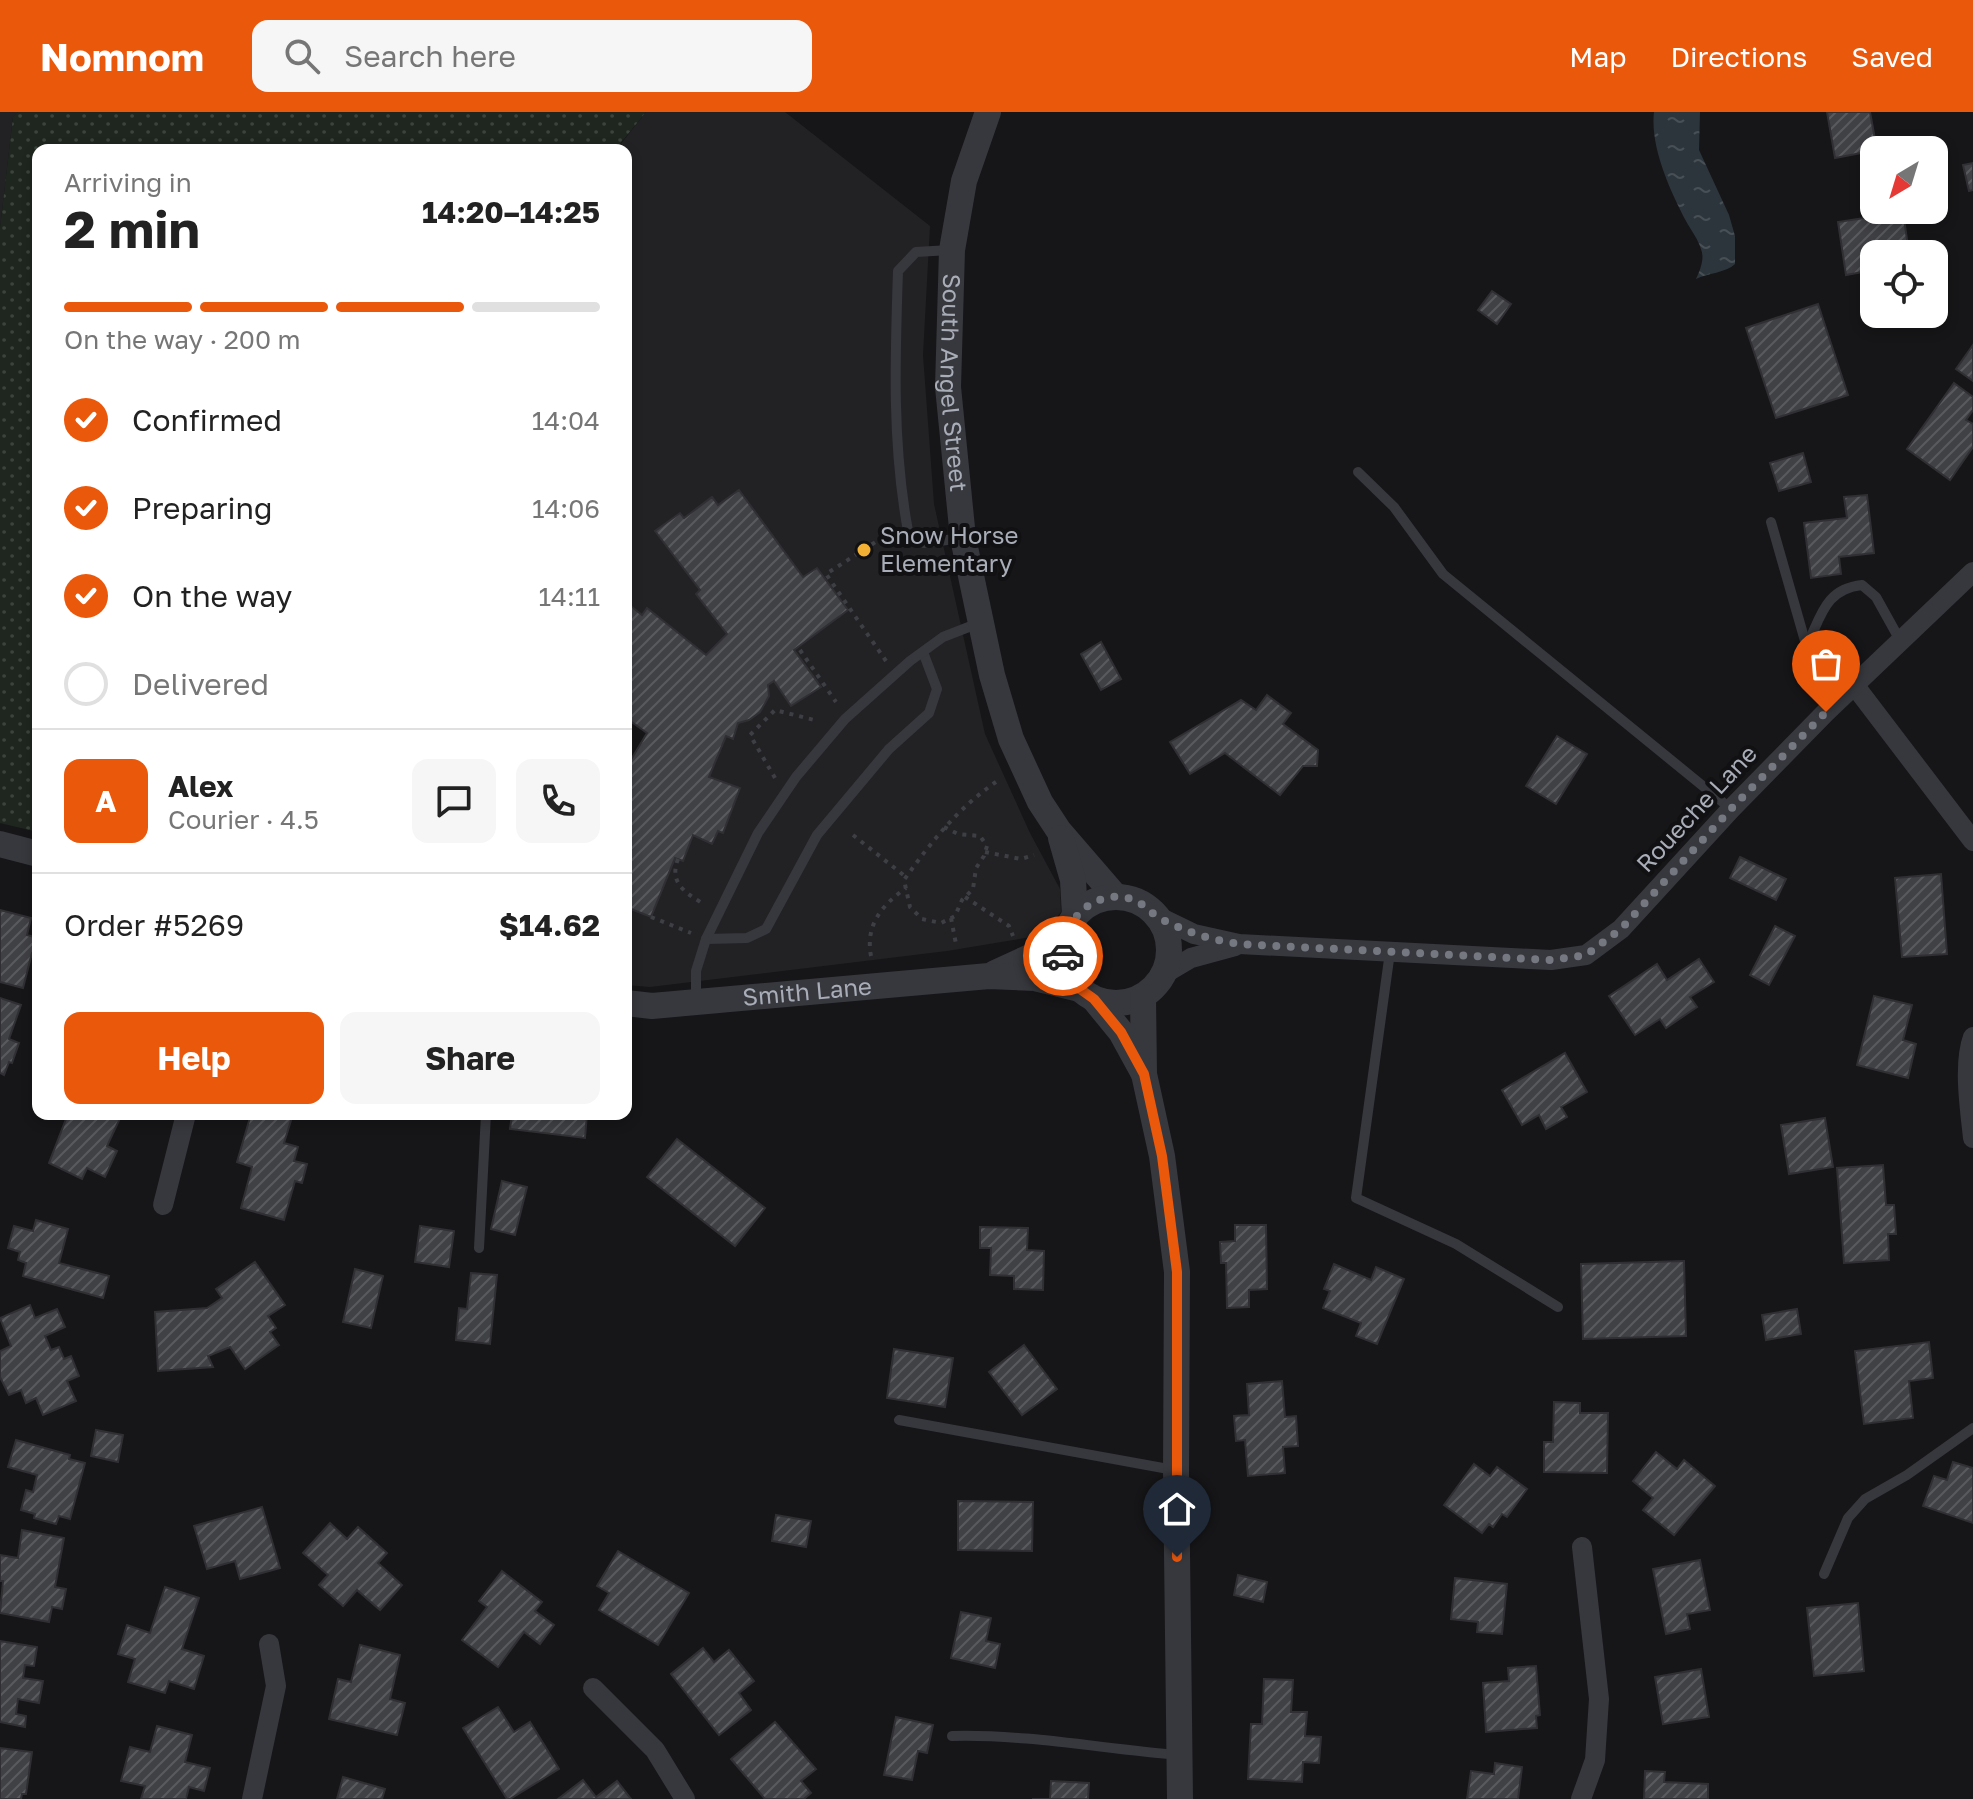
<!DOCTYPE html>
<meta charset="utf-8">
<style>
:root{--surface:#fff;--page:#f6f6f6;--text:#222;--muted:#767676;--line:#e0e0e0;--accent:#ea580c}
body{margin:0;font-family:"Golos Text",sans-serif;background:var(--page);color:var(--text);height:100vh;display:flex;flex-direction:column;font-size:30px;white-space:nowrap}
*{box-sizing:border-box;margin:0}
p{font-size:26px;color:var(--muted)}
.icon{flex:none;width:44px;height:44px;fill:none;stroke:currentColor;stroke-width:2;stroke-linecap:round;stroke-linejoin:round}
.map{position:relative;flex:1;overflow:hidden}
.drawer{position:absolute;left:32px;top:32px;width:600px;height:976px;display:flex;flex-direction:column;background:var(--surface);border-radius:16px;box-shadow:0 4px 12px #0003}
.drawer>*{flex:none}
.needle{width:52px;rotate:218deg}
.tools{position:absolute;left:1860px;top:24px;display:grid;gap:16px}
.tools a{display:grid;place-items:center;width:88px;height:88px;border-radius:16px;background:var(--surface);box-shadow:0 4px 12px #0003;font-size:40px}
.pin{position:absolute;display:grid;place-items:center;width:68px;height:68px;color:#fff;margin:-82px -34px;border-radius:50% 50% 50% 0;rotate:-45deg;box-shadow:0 0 8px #0007}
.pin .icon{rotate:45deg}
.courier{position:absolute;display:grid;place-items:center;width:80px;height:80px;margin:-40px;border:6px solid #ea580c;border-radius:50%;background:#fff;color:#222;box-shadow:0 2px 10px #0007}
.overview em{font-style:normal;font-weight:700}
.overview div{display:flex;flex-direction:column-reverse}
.overview{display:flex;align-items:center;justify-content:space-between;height:136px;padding:0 32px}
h1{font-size:52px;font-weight:700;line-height:60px}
.bar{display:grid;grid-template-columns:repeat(4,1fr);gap:12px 8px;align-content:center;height:96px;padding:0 32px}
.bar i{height:10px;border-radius:6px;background:var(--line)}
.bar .on{background:var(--accent)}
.bar p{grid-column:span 4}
.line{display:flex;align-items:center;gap:20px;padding:0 32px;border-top:2px solid var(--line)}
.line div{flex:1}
.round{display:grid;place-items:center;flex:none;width:84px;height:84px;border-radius:16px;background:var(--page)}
ol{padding:0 32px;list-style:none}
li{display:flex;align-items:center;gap:24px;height:88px}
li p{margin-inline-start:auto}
li .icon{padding:8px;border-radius:50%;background:var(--accent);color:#fff;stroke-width:4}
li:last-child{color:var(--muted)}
li i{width:44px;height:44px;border:4px solid var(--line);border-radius:50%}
.cta{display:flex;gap:16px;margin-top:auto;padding:16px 32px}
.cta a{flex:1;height:92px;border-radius:16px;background:var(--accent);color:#fff;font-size:32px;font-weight:700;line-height:92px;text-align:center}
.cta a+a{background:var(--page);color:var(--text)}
header{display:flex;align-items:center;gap:48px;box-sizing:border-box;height:112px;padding:0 40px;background:var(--accent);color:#fff}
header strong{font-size:38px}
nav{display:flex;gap:44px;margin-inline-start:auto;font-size:28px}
.search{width:560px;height:72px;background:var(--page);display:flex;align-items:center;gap:20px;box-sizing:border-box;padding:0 28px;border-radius:16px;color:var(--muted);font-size:30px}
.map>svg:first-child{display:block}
</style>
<header>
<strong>Nomnom</strong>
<div class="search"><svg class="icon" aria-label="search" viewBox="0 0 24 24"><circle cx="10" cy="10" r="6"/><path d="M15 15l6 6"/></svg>Search here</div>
<nav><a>Map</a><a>Directions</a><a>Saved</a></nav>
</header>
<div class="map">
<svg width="1973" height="1687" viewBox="0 0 1973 1687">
<defs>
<pattern id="green-dots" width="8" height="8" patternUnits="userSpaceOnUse" patternTransform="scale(2)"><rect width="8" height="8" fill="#1e261f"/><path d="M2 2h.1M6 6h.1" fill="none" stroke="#3c433d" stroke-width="1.8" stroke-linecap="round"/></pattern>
<pattern id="water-ripples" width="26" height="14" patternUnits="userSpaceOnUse" patternTransform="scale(2)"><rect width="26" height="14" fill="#2c353c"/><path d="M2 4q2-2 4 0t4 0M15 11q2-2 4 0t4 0" fill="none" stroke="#485056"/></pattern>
<pattern id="building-hatch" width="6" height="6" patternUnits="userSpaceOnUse" patternTransform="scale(2)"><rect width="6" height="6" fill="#404145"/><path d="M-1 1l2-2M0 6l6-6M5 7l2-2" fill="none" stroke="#595a5e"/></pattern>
</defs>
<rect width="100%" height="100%" fill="#161618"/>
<g fill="#222225">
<polygon points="0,0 18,0 13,5 0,116"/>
<polygon points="646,0 785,0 930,114 923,243 934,392 985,622 1030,721 1060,777 1061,800 1043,823 947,839 650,875 626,873 626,795 675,746 683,749 693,723 712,731 718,719 722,721 709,665 726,624 733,626 738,611 749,608 760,600 769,584 768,573 774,569 791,594 821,575 794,538 848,498 817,456 803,465 739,379 718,393 712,385 684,406 679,401 655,419 700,478 697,482 727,522 706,543 647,496 642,503 626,490 626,38 616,38"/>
</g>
<polygon fill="url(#green-dots)" points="18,0 646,0 615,38 38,38 38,720 0,711 0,116 13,5"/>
<path fill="url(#water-ripples)" d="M1654,0H1700L1699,38L1729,103L1735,124V152C1726,161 1707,161 1696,167C1700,158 1705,147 1701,137C1698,127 1691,118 1686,109C1670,78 1650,35 1654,0Z"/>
<g fill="url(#building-hatch)" stroke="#303034" stroke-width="2">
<polygon points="1827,0 1870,0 1877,38 1835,46"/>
<polygon points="1973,51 1973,78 1969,79 1963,53"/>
<polygon points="1903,100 1909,141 1874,142 1874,158 1846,163 1838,110"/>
<polygon points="1492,179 1511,192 1497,212 1478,198"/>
<polygon points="1818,192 1848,283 1776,306 1746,216"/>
<polygon points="1973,233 1973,269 1956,257"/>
<polygon points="1954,271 1973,285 1973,298 1966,308 1973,312 1973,335 1950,368 1907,337"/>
<polygon points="1803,341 1811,370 1779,379 1770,351"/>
<polygon points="739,378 803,465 817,456 848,498 794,538 821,575 791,594 774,569 768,573 769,584 760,600 749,608 738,611 733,627 726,624 709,665 740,676 723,721 718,719 712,732 693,723 683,749 675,746 651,805 626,795 626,643 632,646 647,621 626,606 626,490 642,503 647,496 706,543 727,522 696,482 700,478 655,419 680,401 684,406 712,385 718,393"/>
<polygon points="1867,383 1874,441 1839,445 1841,462 1811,466 1804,411 1847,406 1844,385"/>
<polygon points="1101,530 1121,567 1101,578 1081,542"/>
<polygon points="1267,583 1291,601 1283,612 1318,638 1317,654 1303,654 1280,683 1225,641 1190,662 1170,630 1241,588 1256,598"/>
<polygon points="1557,624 1587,642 1556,692 1526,674"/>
<polygon points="1740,745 1786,767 1776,788 1730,766"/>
<polygon points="1941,762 1947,842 1902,845 1895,766"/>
<polygon points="0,798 31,806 27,823 38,826 38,842 32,841 23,876 0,870"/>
<polygon points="1775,814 1795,824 1769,873 1750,863"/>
<polygon points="1699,847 1714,870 1690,885 1697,895 1666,916 1660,907 1635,923 1609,884 1657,852 1667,868"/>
<polygon points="1874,884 1912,893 1903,928 1916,932 1908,966 1857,953"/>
<polygon points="0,886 21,893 9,927 19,931 12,951 9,950 4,963 0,961"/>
<polygon points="1565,941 1587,980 1561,995 1567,1005 1546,1017 1539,1003 1522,1013 1502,978"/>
<polygon points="68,1002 74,1005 76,1002 122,1002 107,1034 117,1039 105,1065 87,1056 82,1067 49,1051"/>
<polygon points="251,1002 293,1002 284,1031 298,1035 294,1049 307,1052 302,1071 295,1069 284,1108 241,1096 252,1055 237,1050"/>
<polygon points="512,1002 587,1002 585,1026 510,1017"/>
<polygon points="1825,1006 1833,1055 1789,1062 1781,1013"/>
<polygon points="677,1027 765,1096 735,1134 647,1065"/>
<polygon points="1883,1053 1886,1093 1894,1093 1896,1122 1888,1122 1889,1148 1844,1151 1837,1056"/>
<polygon points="502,1069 527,1075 515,1123 491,1117"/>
<polygon points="36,1108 68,1117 59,1151 109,1164 103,1186 23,1164 26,1151 18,1148 20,1140 8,1136 14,1114 33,1119"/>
<polygon points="1235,1113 1266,1113 1267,1177 1249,1178 1249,1195 1227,1196 1226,1151 1221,1151 1220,1130 1235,1129"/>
<polygon points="420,1114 454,1119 449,1155 415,1150"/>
<polygon points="980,1115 1028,1116 1027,1138 1044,1139 1043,1178 1014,1177 1014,1164 990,1163 991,1136 980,1136"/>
<polygon points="1684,1149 1686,1224 1583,1227 1581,1152"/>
<polygon points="255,1150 285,1193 268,1204 276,1216 270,1220 279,1233 245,1257 230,1235 208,1244 213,1255 158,1259 155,1200 207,1196 222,1186 216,1177"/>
<polygon points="1334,1152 1371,1168 1376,1155 1404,1167 1377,1232 1356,1224 1361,1211 1323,1196 1330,1179 1324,1177"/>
<polygon points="355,1157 383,1164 371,1216 343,1210"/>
<polygon points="471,1161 497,1163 490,1232 456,1228 459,1196 467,1197"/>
<polygon points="30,1193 35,1206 57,1197 65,1215 45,1224 51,1238 59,1235 64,1247 71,1244 79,1264 67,1269 76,1289 43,1303 36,1286 26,1291 21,1278 9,1283 0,1265 0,1239 11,1234 0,1206"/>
<polygon points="1797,1197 1801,1222 1766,1228 1762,1203"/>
<polygon points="1929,1230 1933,1266 1909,1269 1913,1306 1864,1312 1855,1239"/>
<polygon points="1024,1233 1057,1277 1022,1303 989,1260"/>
<polygon points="894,1237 953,1246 945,1295 887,1286"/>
<polygon points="1282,1269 1285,1305 1296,1304 1298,1334 1283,1335 1285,1361 1248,1364 1245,1328 1236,1329 1234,1304 1249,1303 1247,1272"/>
<polygon points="1554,1290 1580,1291 1580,1301 1608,1301 1607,1361 1544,1360 1544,1330 1553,1330"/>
<polygon points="96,1318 123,1323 118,1350 91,1344"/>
<polygon points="16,1328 70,1343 69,1347 85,1351 70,1407 59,1404 56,1412 34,1406 35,1402 21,1398 26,1378 33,1380 37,1363 8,1355"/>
<polygon points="1656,1340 1677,1357 1684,1348 1715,1374 1674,1423 1643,1398 1653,1386 1633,1369"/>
<polygon points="1953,1350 1973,1356 1973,1411 1923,1394 1934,1364 1947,1368"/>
<polygon points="1474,1352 1490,1364 1497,1355 1527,1377 1507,1405 1502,1402 1493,1415 1489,1412 1482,1421 1444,1393"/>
<polygon points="958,1389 1033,1390 1032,1439 958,1438"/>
<polygon points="262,1395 280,1456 240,1467 235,1449 207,1457 194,1414"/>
<polygon points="776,1403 811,1409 806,1435 772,1429"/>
<polygon points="330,1411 347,1427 358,1415 387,1441 378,1451 402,1473 380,1498 357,1478 343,1494 319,1473 328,1463 303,1441"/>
<polygon points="22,1418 64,1426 55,1475 66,1477 62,1497 52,1495 49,1510 0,1501 3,1469 0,1469 0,1443 18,1446"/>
<polygon points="618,1439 689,1481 658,1533 599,1498 609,1481 597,1474"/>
<polygon points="1700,1448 1710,1498 1687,1502 1690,1517 1666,1522 1653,1457"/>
<polygon points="502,1459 542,1490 535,1499 554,1513 540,1532 524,1520 498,1555 462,1528 487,1495 479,1489"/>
<polygon points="1238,1463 1267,1470 1263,1490 1234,1483"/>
<polygon points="1455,1466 1507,1472 1502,1522 1477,1520 1478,1510 1451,1507"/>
<polygon points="165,1475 199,1486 182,1537 204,1544 194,1577 169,1569 165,1581 128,1570 135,1547 118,1542 127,1513 150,1521"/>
<polygon points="1858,1491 1864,1559 1814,1564 1807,1496"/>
<polygon points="961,1500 991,1506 986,1529 1000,1532 995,1556 951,1546"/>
<polygon points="0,1529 37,1535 34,1554 25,1553 23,1566 43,1569 39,1591 18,1587 16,1602 26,1604 25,1615 0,1610"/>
<polygon points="360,1533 400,1543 390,1587 405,1591 397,1623 329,1607 338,1567 351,1570"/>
<polygon points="703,1536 714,1550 729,1538 754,1569 739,1581 751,1598 719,1623 671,1562"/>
<polygon points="1536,1554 1540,1603 1536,1604 1537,1616 1486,1620 1483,1571 1509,1569 1508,1556"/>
<polygon points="1701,1557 1709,1605 1663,1612 1655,1565"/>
<polygon points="1264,1567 1293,1568 1291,1600 1307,1600 1305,1624 1321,1625 1319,1651 1303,1650 1302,1670 1248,1667 1251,1612 1262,1612"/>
<polygon points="498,1595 514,1620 530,1610 559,1657 510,1687 507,1687 463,1616"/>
<polygon points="896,1605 933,1613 927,1641 918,1639 912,1668 884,1663"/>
<polygon points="775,1610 816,1657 801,1669 811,1681 804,1687 765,1687 731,1647"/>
<polygon points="157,1614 192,1623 185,1650 210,1656 204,1679 189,1675 186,1687 141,1687 145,1674 121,1669 130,1635 150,1640"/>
<polygon points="0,1636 32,1640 26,1682 22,1682 21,1687 0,1687"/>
<polygon points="1495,1651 1522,1655 1518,1687 1467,1687 1471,1659 1494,1662"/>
<polygon points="1645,1659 1665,1660 1664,1670 1708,1672 1708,1687 1644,1687"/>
<polygon points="343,1665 385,1677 382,1687 337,1687"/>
<polygon points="583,1668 596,1685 617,1669 631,1687 558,1687"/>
<polygon points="1051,1669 1089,1671 1088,1687 1032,1687 1050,1687"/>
</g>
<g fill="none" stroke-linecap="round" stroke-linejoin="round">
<g stroke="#3d3f44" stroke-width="4" stroke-dasharray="4 6" stroke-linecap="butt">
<polyline points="800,538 836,590"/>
<polyline points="886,549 826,462 888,422"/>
<polyline points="775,666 750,623 775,598 818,609"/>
<path d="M944,715L958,722L980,724L987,734L984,744L976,756L973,777L962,788L955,804L941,811L922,807L910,795L904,768C931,730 958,696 996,670"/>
<polyline points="853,723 906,765"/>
<polyline points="985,740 1021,747 1034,743"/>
<path d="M678,747C669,770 684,780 702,791"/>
<polyline points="965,785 1009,814 1013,824"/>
<polyline points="651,805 691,821"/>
<polyline points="951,806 956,832"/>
<path d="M871,844C865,813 882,793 906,776"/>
</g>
<g stroke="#37383d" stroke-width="10">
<path d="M950,138L916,140L898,159C895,247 892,332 908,419L924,431L962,426"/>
<polyline points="1358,360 1394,395 1443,462 1731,697"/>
<polyline points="1771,410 1813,557 1830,597"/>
<path d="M1806,535C1821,506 1824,477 1862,473L1876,485L1901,530"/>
<polyline points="706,827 747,826 766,817 817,723 889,637 929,601 937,577 923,540"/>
<polyline points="1390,840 1356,1086 1456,1132 1558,1195"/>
<polyline points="696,889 696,859 706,827 758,721 796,665 845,607 910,549 943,525 979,511"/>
<polyline points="479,1136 486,1002"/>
<polyline points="899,1308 1174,1358"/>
<polyline points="1824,1462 1848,1406 1865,1387 1907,1363 1973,1316"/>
<path d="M952,1624C1028,1622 1103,1637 1178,1643"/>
</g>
<g stroke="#37383d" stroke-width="20">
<polyline points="1855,574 1973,729"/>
<polyline points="1157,804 1194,822 1239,832 1551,848 1586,843 1621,817 1731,697 1826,600 1973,460"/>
<polyline points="1164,862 1191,846 1235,834"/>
<path d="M1973,925C1963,952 1970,997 1973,1026"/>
<polyline points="163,1093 186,1002"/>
<polyline points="593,1576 655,1638 685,1687"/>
<polyline points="252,1687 276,1574 269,1532"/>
<polyline points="1581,1687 1595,1648 1599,1587 1582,1435"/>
</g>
<g stroke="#37383d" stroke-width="26">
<path id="s1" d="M988,0L964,69L952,138L948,275L963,426L992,563L1011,627L1040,690L1059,719L1116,785"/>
<polyline points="1061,726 1073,768 1075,804"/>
<polyline points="0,732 38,742"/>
<circle cx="1116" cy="838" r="53"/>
<polyline points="995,861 1030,845 1067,817"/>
<polyline points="1143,885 1144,962 1162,1044 1177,1160 1176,1358 1180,1687"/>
<polyline points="1094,887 1121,920 1144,962"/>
<path id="s2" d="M626,891L652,894L989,864L1035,866L1080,877"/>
</g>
</g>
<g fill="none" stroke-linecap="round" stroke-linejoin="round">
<path stroke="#757880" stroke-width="8" stroke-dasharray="0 14.4" d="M1063,844C1062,808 1094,776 1132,787C1143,791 1148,799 1157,804C1167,811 1180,816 1191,820C1206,826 1223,829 1239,832L1551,848L1586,843L1621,817L1731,697L1826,600"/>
<polyline stroke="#ea580c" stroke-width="10" points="1063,844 1069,863 1080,877 1094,887 1121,920 1144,962 1162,1044 1177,1160 1177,1445"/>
</g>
<circle fill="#f2b134" stroke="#111113" stroke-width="3" cx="864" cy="438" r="8"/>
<g text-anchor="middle" stroke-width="8" stroke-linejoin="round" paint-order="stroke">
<g font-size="24" fill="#a8adb8" stroke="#111113">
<text dy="8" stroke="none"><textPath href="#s1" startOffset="276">South Angel Street</textPath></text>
<text transform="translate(1697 697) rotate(-47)" y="8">Roueche Lane</text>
<text dy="8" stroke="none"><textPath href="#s2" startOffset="182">Smith Lane</textPath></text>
</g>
<g font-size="24" fill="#a8adb8" stroke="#111113" text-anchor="start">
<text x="880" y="432">Snow Horse<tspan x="880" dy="28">Elementary</tspan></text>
</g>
</g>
</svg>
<div class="tools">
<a><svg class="needle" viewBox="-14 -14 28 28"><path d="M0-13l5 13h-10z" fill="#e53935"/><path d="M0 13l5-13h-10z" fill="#767676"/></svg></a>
<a><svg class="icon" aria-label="locate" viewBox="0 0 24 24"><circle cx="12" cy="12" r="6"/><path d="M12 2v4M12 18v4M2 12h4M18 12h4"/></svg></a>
</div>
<div class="pin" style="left:1826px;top:600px;background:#ea580c"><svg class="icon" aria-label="bag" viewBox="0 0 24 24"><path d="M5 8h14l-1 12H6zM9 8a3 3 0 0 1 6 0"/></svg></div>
<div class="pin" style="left:1177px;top:1445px;background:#1f2937"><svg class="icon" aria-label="home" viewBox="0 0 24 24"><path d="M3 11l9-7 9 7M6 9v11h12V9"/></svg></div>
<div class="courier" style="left:1063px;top:844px"><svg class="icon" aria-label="car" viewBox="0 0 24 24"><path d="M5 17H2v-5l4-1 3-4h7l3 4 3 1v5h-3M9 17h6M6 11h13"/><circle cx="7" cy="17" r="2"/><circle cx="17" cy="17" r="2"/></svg></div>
<section class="drawer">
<div class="overview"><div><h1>2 min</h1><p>Arriving in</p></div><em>14:20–14:25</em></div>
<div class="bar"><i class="on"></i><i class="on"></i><i class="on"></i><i></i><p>On the way · 200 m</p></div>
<ol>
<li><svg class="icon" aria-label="check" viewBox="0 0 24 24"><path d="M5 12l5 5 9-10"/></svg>Confirmed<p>14:04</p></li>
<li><svg class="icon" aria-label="check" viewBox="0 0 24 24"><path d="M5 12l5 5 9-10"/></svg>Preparing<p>14:06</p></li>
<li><svg class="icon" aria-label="check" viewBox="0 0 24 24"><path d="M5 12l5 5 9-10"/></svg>On the way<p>14:11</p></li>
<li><i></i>Delivered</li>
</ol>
<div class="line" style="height:144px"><b class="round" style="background:var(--accent);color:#fff">A</b><div><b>Alex</b><p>Courier · 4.5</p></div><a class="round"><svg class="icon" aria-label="chat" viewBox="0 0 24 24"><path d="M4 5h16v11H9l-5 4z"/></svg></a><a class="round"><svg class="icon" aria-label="phone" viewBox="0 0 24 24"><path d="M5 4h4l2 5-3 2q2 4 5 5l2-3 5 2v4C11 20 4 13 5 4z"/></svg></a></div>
<div class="line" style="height:104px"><div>Order #5269</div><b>$14.62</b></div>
<div class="cta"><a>Help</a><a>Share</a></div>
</section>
</div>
